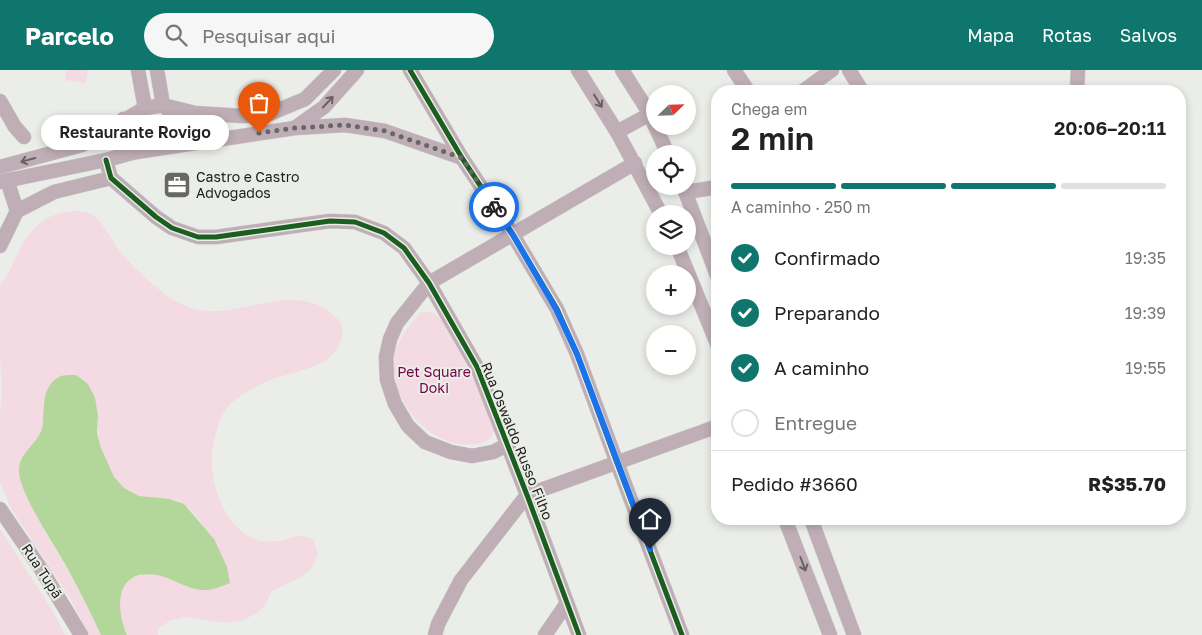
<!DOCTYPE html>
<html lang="pt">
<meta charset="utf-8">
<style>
:root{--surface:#fff;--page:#f6f6f6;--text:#222;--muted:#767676;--line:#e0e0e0;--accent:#0f766e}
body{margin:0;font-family:"Golos Text",sans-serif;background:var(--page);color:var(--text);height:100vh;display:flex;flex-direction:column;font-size:19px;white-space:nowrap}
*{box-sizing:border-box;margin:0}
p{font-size:16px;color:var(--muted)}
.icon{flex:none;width:28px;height:28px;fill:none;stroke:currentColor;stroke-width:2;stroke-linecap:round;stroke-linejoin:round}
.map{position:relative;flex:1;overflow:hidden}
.panel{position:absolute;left:711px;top:15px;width:475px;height:440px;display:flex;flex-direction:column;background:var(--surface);border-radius:20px;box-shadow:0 2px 8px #0003}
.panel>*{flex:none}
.needle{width:32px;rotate:67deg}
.buttons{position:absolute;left:646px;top:15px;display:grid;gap:10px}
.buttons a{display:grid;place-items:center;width:50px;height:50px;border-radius:50%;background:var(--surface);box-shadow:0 2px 8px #0003;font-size:25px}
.pin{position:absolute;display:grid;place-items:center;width:42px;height:42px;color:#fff;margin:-51px -21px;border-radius:50% 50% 50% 0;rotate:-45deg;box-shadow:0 0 5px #0007}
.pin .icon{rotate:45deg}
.courier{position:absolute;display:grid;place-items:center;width:50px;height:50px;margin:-25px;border:4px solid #1a73e8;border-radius:50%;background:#fff;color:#222;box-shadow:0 1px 6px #0007}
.bubble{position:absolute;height:35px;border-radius:18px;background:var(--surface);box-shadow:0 2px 8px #0003;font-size:16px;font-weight:600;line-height:35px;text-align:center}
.headline em{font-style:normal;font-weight:600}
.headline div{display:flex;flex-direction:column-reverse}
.headline{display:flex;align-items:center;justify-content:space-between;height:85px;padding:0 20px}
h1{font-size:32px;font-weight:600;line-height:38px}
.bar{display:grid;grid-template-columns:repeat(4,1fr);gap:8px 5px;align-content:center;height:60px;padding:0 20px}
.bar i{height:6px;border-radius:4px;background:var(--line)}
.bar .active{background:var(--accent)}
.bar p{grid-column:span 4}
.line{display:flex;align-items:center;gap:12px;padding:0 20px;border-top:1px solid var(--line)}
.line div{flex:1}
ol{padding:0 20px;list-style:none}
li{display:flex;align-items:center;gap:15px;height:55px}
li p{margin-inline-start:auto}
li .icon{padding:5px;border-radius:50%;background:var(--accent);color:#fff;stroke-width:4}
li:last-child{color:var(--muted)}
li i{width:28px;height:28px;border:2px solid var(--line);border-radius:50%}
header{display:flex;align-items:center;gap:30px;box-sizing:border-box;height:70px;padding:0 25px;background:var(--accent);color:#fff}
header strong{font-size:24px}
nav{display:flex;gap:28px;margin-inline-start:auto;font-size:18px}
.search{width:350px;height:45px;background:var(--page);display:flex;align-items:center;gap:12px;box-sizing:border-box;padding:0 18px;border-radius:28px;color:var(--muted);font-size:19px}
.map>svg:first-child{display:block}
</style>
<header>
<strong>Parcelo</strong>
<div class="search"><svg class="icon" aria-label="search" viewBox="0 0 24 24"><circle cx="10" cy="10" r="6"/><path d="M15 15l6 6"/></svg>Pesquisar aqui</div>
<nav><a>Mapa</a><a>Rotas</a><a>Salvos</a></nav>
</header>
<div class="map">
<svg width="1202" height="565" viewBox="0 0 1202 565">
<rect width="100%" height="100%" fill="#eaede8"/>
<g fill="#f3dae3">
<polygon points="66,0 88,0 86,13 65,10"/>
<path d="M156,45C159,45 162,44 164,45C175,49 174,62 167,69L138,74C130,69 128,62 131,53L142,48Z"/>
<path d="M76,141C80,142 87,142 91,144C105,153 111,171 121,183C135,199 161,224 179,233C227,258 273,216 318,235C327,239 335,247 342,253C347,297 300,299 270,310C257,315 242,324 231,333C222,342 218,355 215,367C210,385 211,401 216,419C222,440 234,460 254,469C263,473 275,472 284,470C289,469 294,466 298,466C303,465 309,468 313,469L318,484L311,499L299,508L272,521L265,535L257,543L243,550L228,553L184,547L169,551L157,560L158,565H127C122,554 119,540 119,527C121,509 142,502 158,505C168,507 177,513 187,517L214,469C208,462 191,439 184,434C171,425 153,431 139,426C109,416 96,375 98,346L43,331C44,360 45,364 24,384L22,413L41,455L80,521L101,565H89L70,528L12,440L0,412V343L2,321L0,286V215C10,205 12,193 19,181C32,156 47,142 76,141Z"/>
<path d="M421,242H430L439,246L448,259L480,323L494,361L490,369C486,371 480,374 476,374C433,380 394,336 394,295C393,274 408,257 421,242Z"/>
<polygon points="0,459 52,540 65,565 0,565"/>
</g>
<path fill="#b3d69a" d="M76,305L88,314L95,328L98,346L97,363L101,378L114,407L124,418L139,426L170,429L184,434L214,469L227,497L230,513C220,517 211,521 201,520C185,518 172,508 157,505C115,498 115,537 127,565H101C90,541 78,517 65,494C54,474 17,420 19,399C20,380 42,372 43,353C44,337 42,314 61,306C64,305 71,305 76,305Z"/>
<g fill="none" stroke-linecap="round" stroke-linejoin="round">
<g stroke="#c6c7c5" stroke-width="15">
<g id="minor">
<polyline points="138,0 145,38"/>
<polyline points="157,0 163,35 177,48 179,59 174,76"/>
<polyline points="410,0 462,88 513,165 557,239 577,284 617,393 682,565"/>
<polyline points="578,0 617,62 661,144"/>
<polyline points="622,0 650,44 655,56"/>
<polyline points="734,0 748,21"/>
<polyline points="849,0 862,21"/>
<polyline points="803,21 832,0"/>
<polyline points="1077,21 1078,0"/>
<polyline points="0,31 15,57 24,67"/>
<polyline points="123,49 120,62 123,73 136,82"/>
<polyline points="655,56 668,84"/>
<polyline points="296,57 324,37 357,0"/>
<polyline points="617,62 650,44"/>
<polyline points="106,90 111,108 156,147 172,158 198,167 216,167 330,151 355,152 384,163 404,178 429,213 477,297 527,425 579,565"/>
<polyline points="0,97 82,75 145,38 163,35 195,43 242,46 269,44 305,29 334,0"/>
<polyline points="7,110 17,141"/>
<polyline points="0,112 106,90 136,82 295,58 345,55 385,61 462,88"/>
<polyline points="683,116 718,208"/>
<polyline points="686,122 718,117"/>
<polyline points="0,176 17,141 54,122 111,108"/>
<polyline points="677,176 718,276"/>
<polyline points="507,375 493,382 472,386 451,382 425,372 408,356 395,334 387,310 386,287 390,269 397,253 429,213 635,93"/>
<polyline points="0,439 41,499 81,565"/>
<polyline points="785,449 830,565"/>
<polyline points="811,449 854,565"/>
<polyline points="435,565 438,554 461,510 527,425 718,356"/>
<polyline points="545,565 567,533"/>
</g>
</g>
<use href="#minor" stroke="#c0aeb6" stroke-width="14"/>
<g stroke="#eaeee7" stroke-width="8">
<g id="cycleway">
<polyline points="410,0 462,88 513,165 557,239 577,284 617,393 682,565"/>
<polyline points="106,90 111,108 156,147 172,158 198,167 216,167 330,151 355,152 384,163 404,178 429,213 477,297 527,425 579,565"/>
</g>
</g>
<use href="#cycleway" stroke="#1b5e20" stroke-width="5"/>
</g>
<defs><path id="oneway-shaft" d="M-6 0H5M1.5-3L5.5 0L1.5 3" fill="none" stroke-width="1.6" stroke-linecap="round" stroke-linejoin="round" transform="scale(1.25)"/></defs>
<g stroke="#686063">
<use href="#oneway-shaft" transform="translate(598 31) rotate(58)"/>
<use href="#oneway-shaft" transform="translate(328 32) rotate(-47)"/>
<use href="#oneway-shaft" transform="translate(28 90) rotate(165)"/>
<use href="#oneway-shaft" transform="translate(803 494) rotate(69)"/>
</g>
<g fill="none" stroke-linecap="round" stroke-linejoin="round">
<polyline stroke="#676865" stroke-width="5" stroke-dasharray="0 9" points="259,63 295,58 345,55 385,61 462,88 494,137"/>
<polyline stroke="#1a73e8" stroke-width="6" points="494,137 513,165 556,239 577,284 650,479"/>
</g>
<defs>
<g id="office-square" transform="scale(1.4375)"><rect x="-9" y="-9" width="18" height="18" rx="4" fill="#676865" stroke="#eaeee7"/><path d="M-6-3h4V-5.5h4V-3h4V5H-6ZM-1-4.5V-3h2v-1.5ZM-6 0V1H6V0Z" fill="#fff"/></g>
</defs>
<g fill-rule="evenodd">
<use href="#office-square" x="177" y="115"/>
</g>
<g text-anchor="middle" stroke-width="4" stroke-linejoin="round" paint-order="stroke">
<g font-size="14" fill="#20211f" stroke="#eaeee7" text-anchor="start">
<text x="196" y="112">Castro e Castro<tspan x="196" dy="16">Advogados</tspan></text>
</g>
<g font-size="14" fill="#740049" stroke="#eaeee7">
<text x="434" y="307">Pet Square<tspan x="434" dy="16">Doki</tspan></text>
</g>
<g font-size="14" fill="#20211f" stroke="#eaeee7">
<text transform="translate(517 371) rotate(68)" y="5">Rua Oswaldo Russo Filho</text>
<text transform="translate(42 501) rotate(57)" y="5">Rua Tupã</text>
</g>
</g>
</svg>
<div class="buttons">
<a><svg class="needle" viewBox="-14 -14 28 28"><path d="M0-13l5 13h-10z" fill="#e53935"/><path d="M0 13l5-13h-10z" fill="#767676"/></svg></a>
<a><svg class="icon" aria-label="locate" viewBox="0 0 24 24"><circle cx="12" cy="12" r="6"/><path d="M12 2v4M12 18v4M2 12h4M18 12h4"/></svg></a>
<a><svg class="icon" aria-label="layers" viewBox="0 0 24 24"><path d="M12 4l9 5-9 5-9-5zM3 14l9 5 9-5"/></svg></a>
<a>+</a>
<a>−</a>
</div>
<div class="pin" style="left:259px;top:63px;background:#ea580c"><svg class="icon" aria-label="bag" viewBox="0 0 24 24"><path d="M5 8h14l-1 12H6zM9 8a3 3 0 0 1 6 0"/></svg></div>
<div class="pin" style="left:650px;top:479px;background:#1f2937"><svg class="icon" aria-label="home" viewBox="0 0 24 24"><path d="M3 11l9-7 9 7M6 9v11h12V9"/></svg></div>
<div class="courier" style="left:494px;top:137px"><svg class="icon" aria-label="bike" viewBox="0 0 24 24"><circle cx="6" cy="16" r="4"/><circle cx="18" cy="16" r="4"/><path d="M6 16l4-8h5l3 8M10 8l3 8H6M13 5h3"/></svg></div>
<div class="bubble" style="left:41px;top:45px;width:188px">Restaurante Rovigo</div>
<section class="panel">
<div class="headline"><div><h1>2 min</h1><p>Chega em</p></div><em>20:06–20:11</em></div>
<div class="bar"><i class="active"></i><i class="active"></i><i class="active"></i><i></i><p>A caminho · 250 m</p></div>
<ol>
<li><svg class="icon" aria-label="check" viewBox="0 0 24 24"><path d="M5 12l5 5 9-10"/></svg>Confirmado<p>19:35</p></li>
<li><svg class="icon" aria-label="check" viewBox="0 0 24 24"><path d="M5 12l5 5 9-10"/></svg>Preparando<p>19:39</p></li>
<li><svg class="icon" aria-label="check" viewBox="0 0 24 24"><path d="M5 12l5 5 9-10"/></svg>A caminho<p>19:55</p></li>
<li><i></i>Entregue</li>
</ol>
<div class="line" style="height:65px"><div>Pedido #3660</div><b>R$35.70</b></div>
</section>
</div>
